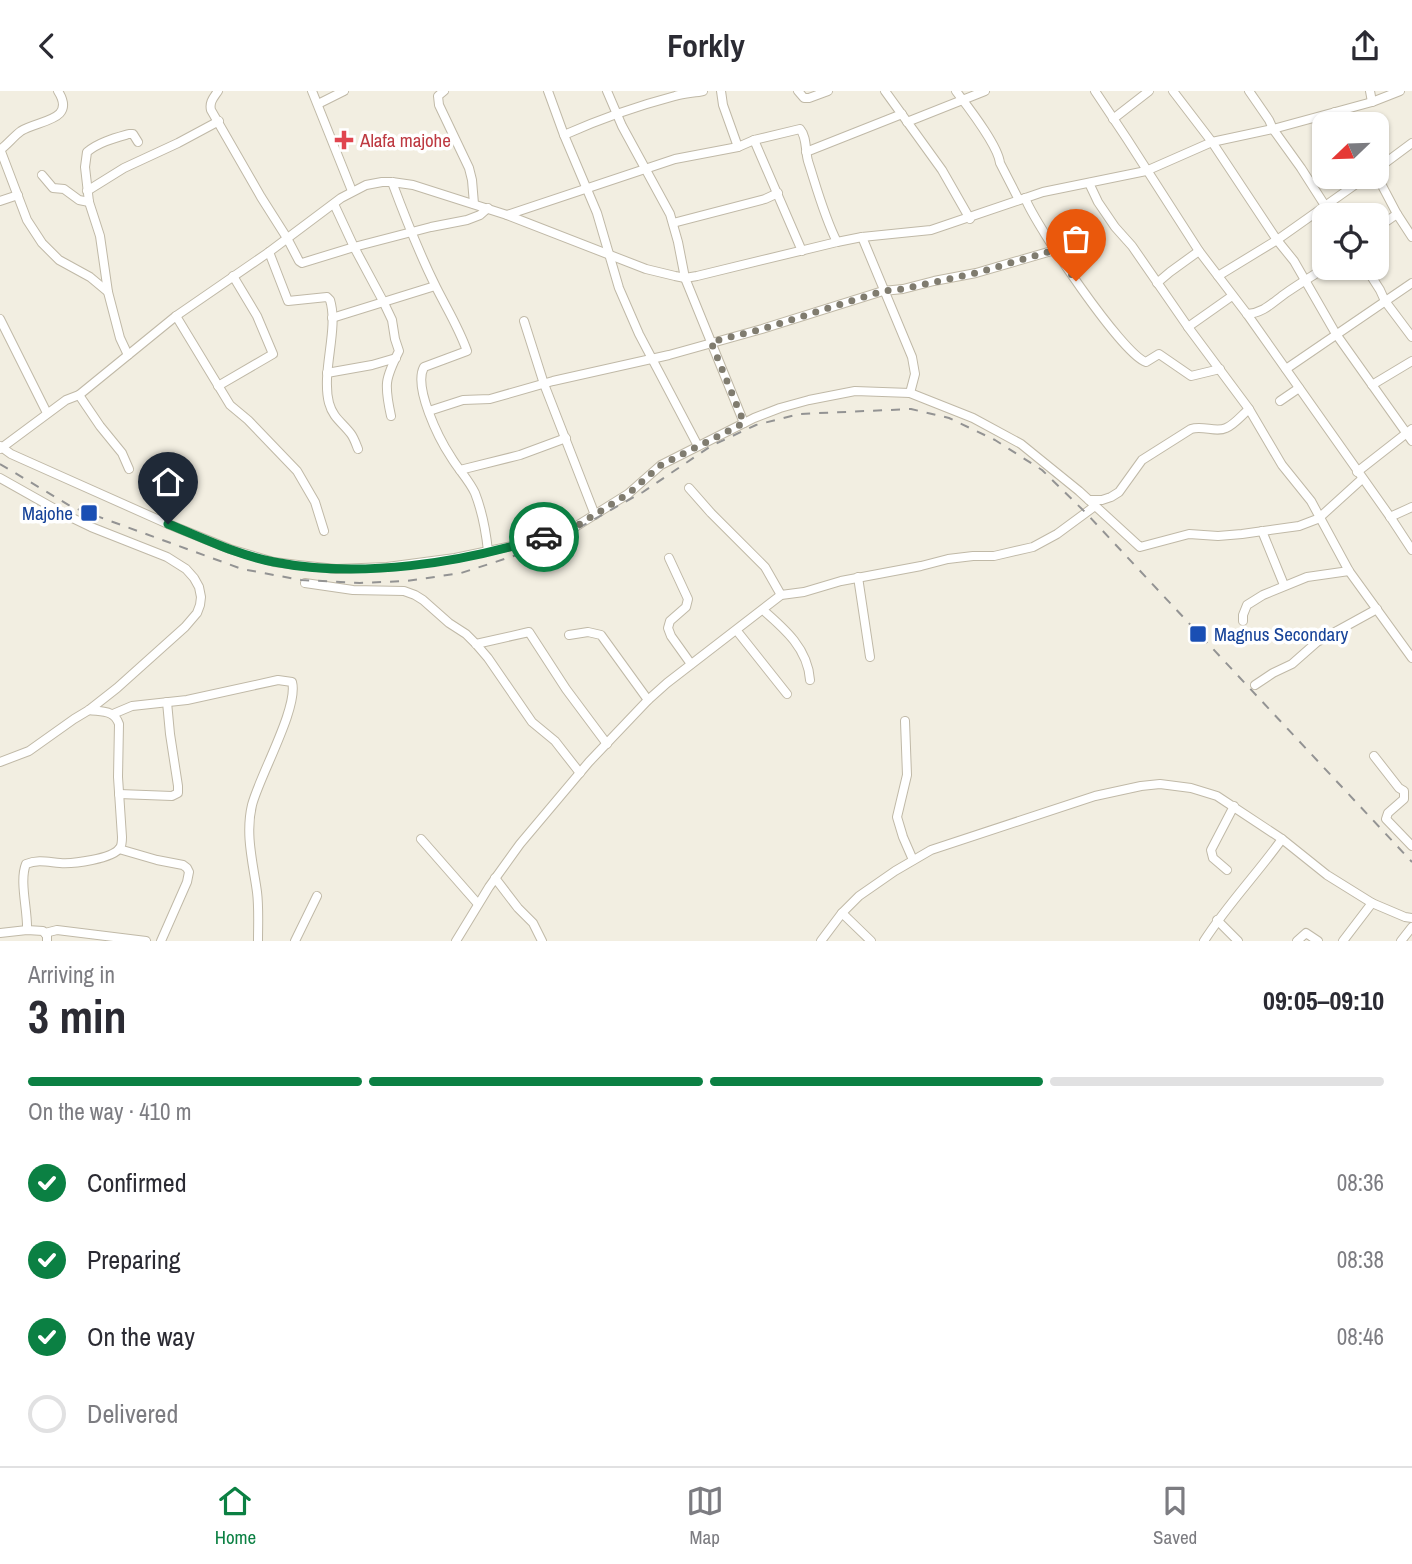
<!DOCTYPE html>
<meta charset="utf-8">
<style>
:root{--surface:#fff;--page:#f7f7f7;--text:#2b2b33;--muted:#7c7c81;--line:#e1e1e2;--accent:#0b8043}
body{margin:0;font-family:"Archivo Narrow",sans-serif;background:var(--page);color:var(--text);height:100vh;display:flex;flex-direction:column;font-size:26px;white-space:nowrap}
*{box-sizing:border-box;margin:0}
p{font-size:23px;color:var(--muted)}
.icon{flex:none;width:38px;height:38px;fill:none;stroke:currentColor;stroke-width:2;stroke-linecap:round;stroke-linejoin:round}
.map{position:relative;height:850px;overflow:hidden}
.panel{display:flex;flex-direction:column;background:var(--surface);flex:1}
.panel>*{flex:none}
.needle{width:46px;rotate:247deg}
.fabs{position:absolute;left:1312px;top:21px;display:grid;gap:14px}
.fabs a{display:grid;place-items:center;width:77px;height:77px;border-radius:14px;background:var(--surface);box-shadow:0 2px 5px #0004;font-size:35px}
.pin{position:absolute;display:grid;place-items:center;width:60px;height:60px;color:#fff;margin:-72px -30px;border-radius:50% 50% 50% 0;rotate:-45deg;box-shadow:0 0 7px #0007}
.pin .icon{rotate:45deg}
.courier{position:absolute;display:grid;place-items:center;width:70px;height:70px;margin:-35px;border:5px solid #0b8043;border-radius:50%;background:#fff;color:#222;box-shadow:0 2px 9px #0007}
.head em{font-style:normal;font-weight:800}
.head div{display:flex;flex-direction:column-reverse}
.head{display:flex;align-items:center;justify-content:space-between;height:119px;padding:0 28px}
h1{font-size:46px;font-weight:800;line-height:52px}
.bar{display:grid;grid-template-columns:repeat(4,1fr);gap:10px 7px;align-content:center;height:84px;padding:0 28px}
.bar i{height:9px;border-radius:5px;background:var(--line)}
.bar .active{background:var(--accent)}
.bar p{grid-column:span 4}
ol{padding:0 28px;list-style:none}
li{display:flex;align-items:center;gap:21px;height:77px}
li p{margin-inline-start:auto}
li .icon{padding:7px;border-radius:50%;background:var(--accent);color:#fff;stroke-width:4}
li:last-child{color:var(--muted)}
li i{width:38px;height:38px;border:4px solid var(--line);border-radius:50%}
header{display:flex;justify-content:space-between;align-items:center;height:91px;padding:0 28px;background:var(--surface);font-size:32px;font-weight:800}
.menu{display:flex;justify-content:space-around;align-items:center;height:98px;border-top:2px solid var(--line);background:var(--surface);font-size:19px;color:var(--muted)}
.menu a{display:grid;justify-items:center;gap:4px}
.menu .active{color:var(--accent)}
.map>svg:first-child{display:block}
</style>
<header><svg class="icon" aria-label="back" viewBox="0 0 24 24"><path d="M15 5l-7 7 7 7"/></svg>Forkly<svg class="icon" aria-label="share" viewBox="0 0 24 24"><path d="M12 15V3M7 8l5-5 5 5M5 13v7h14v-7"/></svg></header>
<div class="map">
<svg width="1412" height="850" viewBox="0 0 1412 850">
<rect width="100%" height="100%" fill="#f2eee1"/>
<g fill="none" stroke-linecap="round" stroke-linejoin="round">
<g stroke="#c0b9a7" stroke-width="10">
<g id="minor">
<path d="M218,0C214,6 209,11 211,19L261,106L287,147L299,170L302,172L354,156L431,136L467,129L480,124L488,117"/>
<polyline points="312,0 352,100"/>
<polyline points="444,0 438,5 439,14 469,77 472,89 474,113"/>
<polyline points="548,0 564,44 597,122 619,197 639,243 698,355"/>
<polyline points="607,0 622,35 670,123 678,151 685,187 744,332"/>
<polyline points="721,0 723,14 738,56"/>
<polyline points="798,0 804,7 809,7 828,0"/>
<polyline points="885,0 942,79 970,128"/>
<path d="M956,0C968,16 998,54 1000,72L1019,109"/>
<polyline points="1095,0 1127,48 1199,160 1247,223 1391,427 1412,459"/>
<polyline points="1173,0 1212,51 1277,149 1294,170 1336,243 1412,350"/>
<polyline points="1249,0 1269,29 1273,38 1301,77 1331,124"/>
<polyline points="1370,0 1372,11"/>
<polyline points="318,13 344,0"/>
<polyline points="1335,21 1337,33"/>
<polyline points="1113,28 1149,0"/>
<polyline points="907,31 985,0"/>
<path d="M564,44C600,28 637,15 675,5C684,2 694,2 703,0"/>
<polyline points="754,49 802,160"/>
<polyline points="0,58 27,129 42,152 59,169 90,186 108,201 120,247 128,264"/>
<path d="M0,59C8,53 14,45 21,40C38,29 77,30 58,0"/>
<polyline points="806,61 902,23"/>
<polyline points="1377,78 1412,52"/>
<polyline points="42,84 53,97 64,98 79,109 89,111"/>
<polyline points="1377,85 1397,123 1412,146"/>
<path d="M392,91C405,126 419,162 436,196C447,218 459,237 467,260L424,276C413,296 439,348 451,366C458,378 469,389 475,402C482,420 486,441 488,460"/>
<polyline points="1089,92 1098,111 1115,136 1132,155 1188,236 1249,318 1282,374 1311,410 1349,480 1412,567"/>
<polyline points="87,100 124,77 178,52 219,30"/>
<path d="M1025,107C1036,135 1122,263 1146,271L1159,263L1191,285L1220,278"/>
<polyline points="0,110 18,104"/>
<path d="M334,113L354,156L383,210L392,229L395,248L399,260C385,288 384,293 391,325"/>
<path d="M507,124L675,68L738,56L754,49L800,38C807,46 805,59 808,70C817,98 824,125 837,151"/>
<polyline points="673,132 765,108 778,102"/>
<polyline points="1377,137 1397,123"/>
<polyline points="862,146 912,266 915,283 910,302"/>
<path d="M269,161L288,210L327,206L330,209C339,238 321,281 329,312C333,327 343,332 351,343C354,347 356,353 358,358"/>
<polyline points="1366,177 1380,199 1385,210 1412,246"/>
<polyline points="1218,185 1277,149 1366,86"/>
<polyline points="1157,192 1170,181 1199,160"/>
<path d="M108,201L100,145L89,111L85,76L87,61C99,51 115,47 129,43H133L138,51"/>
<path d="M1247,223C1264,222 1273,211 1286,202C1299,193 1312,185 1325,177"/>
<polyline points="176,225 230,314 248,329 297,380 315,411 324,440"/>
<polyline points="332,227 435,195"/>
<polyline points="0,228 47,322"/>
<polyline points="524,230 544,293 595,424"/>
<polyline points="1188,236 1232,205"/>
<polyline points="1286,278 1412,192"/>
<polyline points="327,282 372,274 396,267"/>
<polyline points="1372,294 1412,270"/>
<polyline points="218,295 273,263 257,225 233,185"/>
<polyline points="79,304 100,335 122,362 129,378"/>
<polyline points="1280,310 1299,297"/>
<polyline points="429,320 463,309 490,308 553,290 669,264 762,238 883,200 903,198 934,190 976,182 1055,159"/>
<polyline points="0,355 11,363 168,433 230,458 274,471 298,474 336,478 387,476 455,467 512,455 575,436 628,403 661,374 754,327 780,317 809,309 855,300 910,302 973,327 1021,353 1079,400 1140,456 1189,443 1218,445 1242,443 1299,435 1320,427"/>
<polyline points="0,358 66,309 79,304 176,225 269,161 341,107 366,94 382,91 392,91 413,94 507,124 646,178 675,185 685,187 697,185 837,151 862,146 931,139 1043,101 1146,80 1212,51 1273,38 1372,11 1400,0"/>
<polyline points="460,379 520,364 566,347"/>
<polyline points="1357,381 1412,338"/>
<polyline points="0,387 64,423 91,436 167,466 186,478 194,487 199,496 201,506 200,514 197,522 185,536 117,597 89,619 74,628 29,660 0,671"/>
<polyline points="689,397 711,422 765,476 781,504"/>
<path d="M1089,409H1102L1111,406L1119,401L1142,369L1191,338C1203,334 1216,342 1226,337C1234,334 1242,324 1249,318"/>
<polyline points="1390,426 1412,416"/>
<polyline points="1319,427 1362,388"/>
<polyline points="1262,440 1284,494"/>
<polyline points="669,467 688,508 686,516 670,530 668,537 671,545 691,573"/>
<polyline points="858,486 870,566"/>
<polyline points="305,492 353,499 404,500 415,504 423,509 449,532 466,543 476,553 488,567 532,631 555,650 580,682"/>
<path d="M763,519C785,538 808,558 810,589"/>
<polyline points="1243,530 1243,524 1247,514 1263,504 1307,486 1349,480"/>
<polyline points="737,540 787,603"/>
<polyline points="569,544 588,541 601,544 648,609"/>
<polyline points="476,553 529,541 566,598 607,653"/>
<polyline points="1255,594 1273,582 1292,573 1317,551 1377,518"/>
<path d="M113,623L132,615L187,609L278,589L292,591C299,616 259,686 252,714C245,743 253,772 257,801C259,817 258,834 258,850"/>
<polyline points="905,630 907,684 897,726 903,746 913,769"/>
<polyline points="1374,665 1399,697 1404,700 1404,708 1388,722 1386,728 1412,755"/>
<polyline points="119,703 172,705 178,702 178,695 170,643 167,611"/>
<polyline points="421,748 478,813"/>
<polyline points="119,758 157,769 183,774 187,777 189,781 187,791 161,850"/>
<polyline points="1227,779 1213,767 1211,759 1234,715"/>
<polyline points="495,787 518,817 533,832 542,850"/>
<polyline points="842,822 871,850"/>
<polyline points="1217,829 1238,850"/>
<path d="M27,839C28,820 19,790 26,773C38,768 48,771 60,772C73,773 112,768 120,757C122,754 122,749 122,746L118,686L119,633C114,619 103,621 89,619"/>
<polyline points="0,842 27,839 43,840 47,845 47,850"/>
<polyline points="45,842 57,839 146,850"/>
<polyline points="295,850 317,805"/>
<polyline points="456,850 489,796 520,753 589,671 648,609 667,592 781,504 804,501 841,490 921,475 948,468 973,465 994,465 1033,456 1057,443 1095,415"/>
<polyline points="821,850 842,822 859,805 895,780 931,759 1095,705 1141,695 1160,693 1191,697 1217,705 1282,748 1327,784 1372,812 1405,826 1412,827"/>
<path d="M1204,850C1227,814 1257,783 1282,748"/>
<polyline points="1297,850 1306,842 1318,850"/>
<polyline points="1343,850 1372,812"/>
<polyline points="1401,850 1412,836"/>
</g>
</g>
<use href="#minor" stroke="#fff" stroke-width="8"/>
<polyline stroke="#939393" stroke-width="2" stroke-dasharray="9 9" stroke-linecap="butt" points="0,373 72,416 242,478 301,489 360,492 407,490 461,482 548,454 643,401 711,355 756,334 799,323 911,318 949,327 995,349 1042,379 1086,422 1412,771"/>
</g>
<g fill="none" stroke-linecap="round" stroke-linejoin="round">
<polyline stroke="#807c6f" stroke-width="7" stroke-dasharray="0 12.6" points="544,446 575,436 628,403 661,374 744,332 711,251 762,238 883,200 903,198 976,182 1055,159 1076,190"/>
<path stroke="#0b8043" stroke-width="9" d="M168,433C203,447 237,464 274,471C361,488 461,472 544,446"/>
</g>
<path fill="#e0444e" stroke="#fff" stroke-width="2.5" d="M340.5 38.5h7v7h7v7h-7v7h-7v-7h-7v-7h7z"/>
<g fill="#1a4fb4" stroke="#fff" stroke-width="2.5">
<rect x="80" y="413" width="18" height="18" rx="3.5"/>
<rect x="1189" y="534" width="18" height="18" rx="3.5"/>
</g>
<g text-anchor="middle" stroke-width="7" stroke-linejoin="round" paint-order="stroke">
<g font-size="19" fill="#be3a42" stroke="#fff" text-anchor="start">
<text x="360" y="56">Alafa majohe</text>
</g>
<g font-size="19" fill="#164399" stroke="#fff" text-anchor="end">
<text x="73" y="429">Majohe</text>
<text x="1214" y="550" text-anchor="start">Magnus Secondary</text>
</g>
</g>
</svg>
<div class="fabs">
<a><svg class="needle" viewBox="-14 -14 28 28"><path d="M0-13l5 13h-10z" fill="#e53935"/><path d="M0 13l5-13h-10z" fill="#7c7c81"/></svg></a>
<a><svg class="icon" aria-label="locate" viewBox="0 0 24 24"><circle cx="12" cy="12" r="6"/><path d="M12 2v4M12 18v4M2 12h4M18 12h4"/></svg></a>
</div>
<div class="pin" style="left:1076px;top:190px;background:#ea580c"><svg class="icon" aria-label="bag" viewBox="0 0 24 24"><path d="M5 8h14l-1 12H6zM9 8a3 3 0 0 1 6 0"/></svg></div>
<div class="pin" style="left:168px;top:433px;background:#1f2937"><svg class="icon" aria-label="home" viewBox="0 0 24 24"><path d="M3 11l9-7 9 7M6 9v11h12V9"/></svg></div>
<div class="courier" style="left:544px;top:446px"><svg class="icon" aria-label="car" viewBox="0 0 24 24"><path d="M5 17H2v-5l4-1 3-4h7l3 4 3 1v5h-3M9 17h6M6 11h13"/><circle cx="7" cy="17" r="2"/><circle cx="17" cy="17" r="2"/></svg></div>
</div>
<section class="panel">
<div class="head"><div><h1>3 min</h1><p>Arriving in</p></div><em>09:05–09:10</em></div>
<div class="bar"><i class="active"></i><i class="active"></i><i class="active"></i><i></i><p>On the way · 410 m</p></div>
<ol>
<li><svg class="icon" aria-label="check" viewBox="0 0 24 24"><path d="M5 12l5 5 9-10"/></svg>Confirmed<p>08:36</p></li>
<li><svg class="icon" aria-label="check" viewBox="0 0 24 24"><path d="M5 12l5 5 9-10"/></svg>Preparing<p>08:38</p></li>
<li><svg class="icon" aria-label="check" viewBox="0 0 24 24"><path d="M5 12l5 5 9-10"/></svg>On the way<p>08:46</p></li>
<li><i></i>Delivered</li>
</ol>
</section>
<nav class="menu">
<a class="active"><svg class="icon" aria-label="home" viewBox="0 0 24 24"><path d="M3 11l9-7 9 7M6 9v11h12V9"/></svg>Home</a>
<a><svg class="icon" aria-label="map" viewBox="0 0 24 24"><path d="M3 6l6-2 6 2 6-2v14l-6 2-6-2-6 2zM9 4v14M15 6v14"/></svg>Map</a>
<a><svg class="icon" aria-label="saved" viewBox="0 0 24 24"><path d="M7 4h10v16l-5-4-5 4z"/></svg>Saved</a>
</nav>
